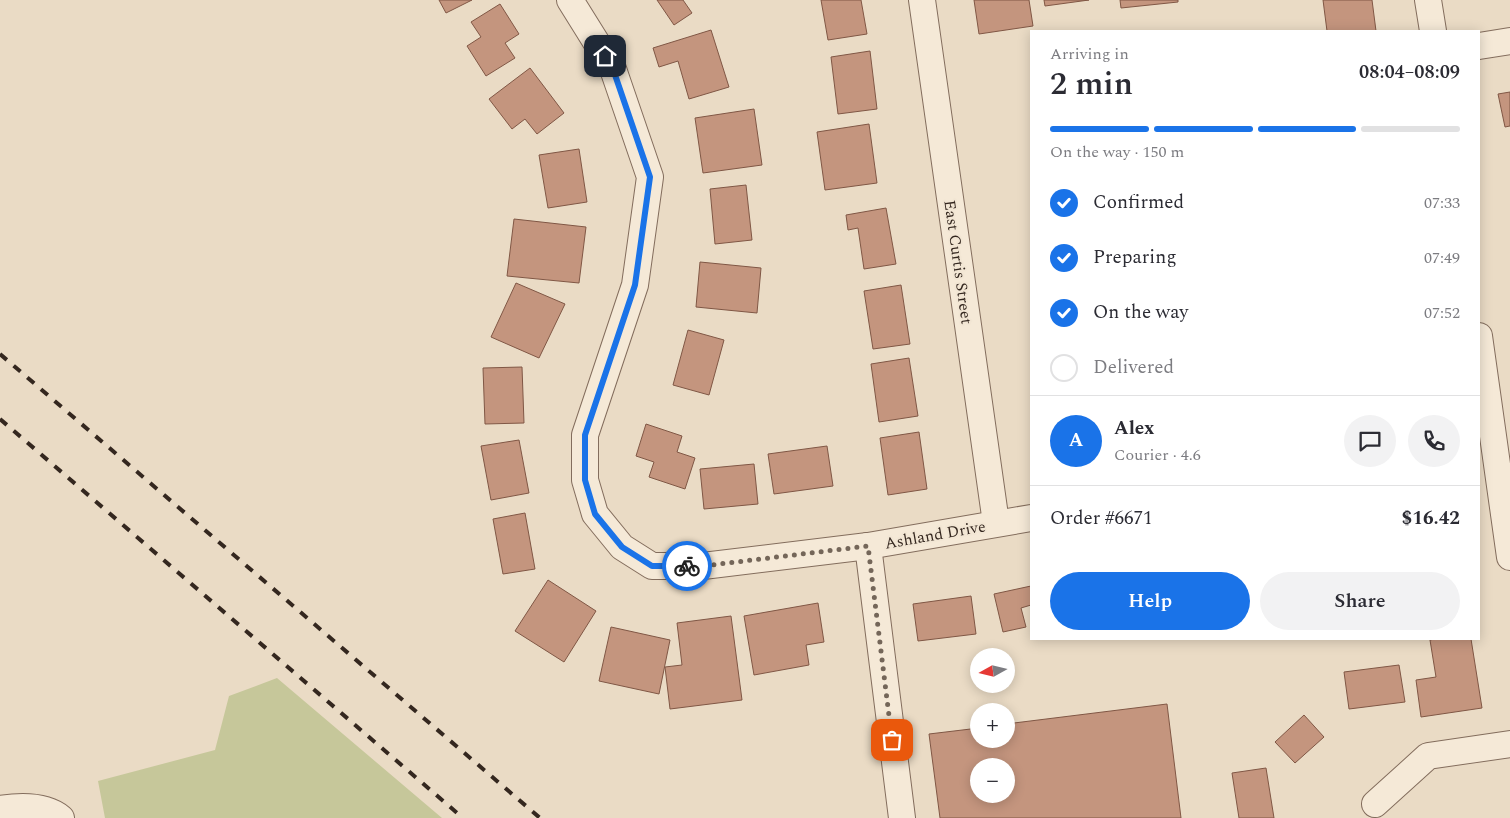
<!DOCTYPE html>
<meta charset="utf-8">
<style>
:root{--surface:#fff;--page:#f2f2f3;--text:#2b2b33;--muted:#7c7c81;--line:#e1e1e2;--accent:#1a73e8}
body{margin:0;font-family:Spectral,serif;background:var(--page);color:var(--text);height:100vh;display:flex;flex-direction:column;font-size:19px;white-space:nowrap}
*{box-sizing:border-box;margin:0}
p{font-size:16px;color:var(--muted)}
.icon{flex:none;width:28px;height:28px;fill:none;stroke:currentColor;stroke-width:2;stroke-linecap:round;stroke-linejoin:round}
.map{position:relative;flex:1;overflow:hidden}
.details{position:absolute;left:1030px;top:30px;width:450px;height:610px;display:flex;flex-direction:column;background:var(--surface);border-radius:0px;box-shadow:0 2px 12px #0003}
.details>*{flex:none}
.needle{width:32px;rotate:262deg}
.fabs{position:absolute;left:970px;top:648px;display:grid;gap:10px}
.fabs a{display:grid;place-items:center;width:45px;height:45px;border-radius:50%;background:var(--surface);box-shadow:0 2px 12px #0003;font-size:25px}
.pin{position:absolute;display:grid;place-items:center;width:42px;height:42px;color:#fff;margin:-21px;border-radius:10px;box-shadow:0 2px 8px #0006}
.courier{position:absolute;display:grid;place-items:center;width:50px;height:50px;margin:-25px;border:4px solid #1a73e8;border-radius:50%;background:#fff;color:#222;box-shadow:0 1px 6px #0007}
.headline em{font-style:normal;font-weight:600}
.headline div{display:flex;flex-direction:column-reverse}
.headline{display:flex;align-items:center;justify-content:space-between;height:85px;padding:0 20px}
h1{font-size:32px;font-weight:600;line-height:38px}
.bar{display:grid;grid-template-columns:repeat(4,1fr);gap:8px 5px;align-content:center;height:60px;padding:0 20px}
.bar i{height:6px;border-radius:4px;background:var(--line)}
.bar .current{background:var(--accent)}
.bar p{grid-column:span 4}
.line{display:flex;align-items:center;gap:12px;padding:0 20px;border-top:1px solid var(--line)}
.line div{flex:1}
.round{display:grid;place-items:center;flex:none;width:52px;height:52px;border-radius:26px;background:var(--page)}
ol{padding:0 20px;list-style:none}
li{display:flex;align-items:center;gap:15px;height:55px}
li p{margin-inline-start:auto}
li .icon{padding:5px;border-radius:50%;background:var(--accent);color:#fff;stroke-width:4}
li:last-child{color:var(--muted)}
li i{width:28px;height:28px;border:2px solid var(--line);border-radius:50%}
.cta{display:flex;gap:10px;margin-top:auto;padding:10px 20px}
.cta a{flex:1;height:58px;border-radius:30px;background:var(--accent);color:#fff;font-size:20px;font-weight:600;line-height:58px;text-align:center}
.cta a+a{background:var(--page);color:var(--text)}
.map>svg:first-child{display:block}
</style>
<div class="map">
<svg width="1510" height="818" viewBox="0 0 1510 818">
<rect width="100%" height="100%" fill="#eadbc5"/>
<polygon fill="#c6c79a" points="277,678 442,818 105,818 98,781 215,750 229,696"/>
<g fill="#c4957e" stroke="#805745" fill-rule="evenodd">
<polygon points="439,0 472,0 446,13"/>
<polygon points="657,0 683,0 692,13 674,25"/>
<polygon points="821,0 861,0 867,34 828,40"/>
<polygon points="974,0 1029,0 1033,26 979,34"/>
<polygon points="1044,0 1089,0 1045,6"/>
<polygon points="1120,0 1178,0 1178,2 1121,8"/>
<polygon points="1323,0 1372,0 1376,31 1327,31"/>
<polygon points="500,4 519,34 505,43 515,58 486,76 467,46 481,37 471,22"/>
<polygon points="711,30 729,87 689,99 678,61 659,67 653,48"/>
<polygon points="870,51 877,109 838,114 831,57"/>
<polygon points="530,68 564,113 537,134 525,119 512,129 489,99"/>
<polygon points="1510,92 1510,126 1505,127 1498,94"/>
<polygon points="754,109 762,165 703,173 695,118"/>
<polygon points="869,124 877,183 825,190 817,132"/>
<polygon points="579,149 587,202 548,208 539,155"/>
<polygon points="746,185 752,240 715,244 710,189"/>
<polygon points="886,208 896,264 864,269 858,228 848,230 846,215"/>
<polygon points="514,219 586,227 579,283 507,276"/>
<polygon points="700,262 761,268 757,313 696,307"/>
<polygon points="516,283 565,304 539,358 491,337"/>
<polygon points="901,285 910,344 873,349 864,291"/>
<polygon points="688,330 724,340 709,395 673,385"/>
<polygon points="909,358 918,416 879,422 871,364"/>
<polygon points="522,367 524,423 485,424 483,368"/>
<polygon points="646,424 682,436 677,452 695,458 685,489 649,477 654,462 636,456"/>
<polygon points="919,432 927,489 888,495 880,438"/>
<polygon points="519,440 529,493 491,500 481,446"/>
<polygon points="827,446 833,486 774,494 768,454"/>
<polygon points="754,464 758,504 704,509 700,469"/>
<polygon points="525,513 535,569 503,574 493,519"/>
<polygon points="548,580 596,611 564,662 515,631"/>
<polygon points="1031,586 1031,605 1021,608 1026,627 1003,632 994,594"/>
<polygon points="971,596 976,634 918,641 913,604"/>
<polygon points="818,603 824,642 806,645 809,665 754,675 744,616"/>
<polygon points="731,616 742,700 670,709 665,667 682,665 677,623"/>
<polygon points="611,627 670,640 659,694 599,681"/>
<polygon points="1435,639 1471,639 1482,708 1421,717 1416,680 1436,677 1430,640"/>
<polygon points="1399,665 1405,702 1349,709 1344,672"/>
<path d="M1167,704L1181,818H940L929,734L979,728V739H1006V724ZM979,766H1006V794H979Z"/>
<polygon points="1304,715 1324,737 1295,763 1275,742"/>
<polygon points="1266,768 1274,818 1239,818 1232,773"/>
</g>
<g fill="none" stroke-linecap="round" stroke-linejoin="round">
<g stroke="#836d5d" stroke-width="28">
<g id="minor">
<polyline points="570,0 613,69 650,177 635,285 585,435 585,480 595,514 622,547 652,566 703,566 868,546 1031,518"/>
<polyline points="922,0 996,523"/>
<polyline points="1428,0 1433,31"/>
<polyline points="1479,46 1510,41"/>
<polyline points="1479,336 1510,557"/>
<polyline points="868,546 902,818"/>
<polyline points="1375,804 1428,756 1510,744"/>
<path d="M0,809C19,806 45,805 61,818"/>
</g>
</g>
<use href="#minor" stroke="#f5e9d7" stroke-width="26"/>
<g stroke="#34271f" stroke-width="4" stroke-dasharray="9 9" stroke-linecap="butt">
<polyline points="0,354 540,818"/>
<polyline points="0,419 463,818"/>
</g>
</g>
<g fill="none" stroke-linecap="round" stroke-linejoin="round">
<polyline stroke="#746659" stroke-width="5" stroke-dasharray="0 9" points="687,566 703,566 868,546 892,740"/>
<polyline stroke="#1a73e8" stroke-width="6" points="605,56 613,69 650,177 635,285 585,435 585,480 595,514 622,547 652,566 687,566"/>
</g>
<g text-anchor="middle" stroke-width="4" stroke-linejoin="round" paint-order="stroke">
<g font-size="16" fill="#34271f" stroke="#f2e6d4">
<text transform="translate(959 262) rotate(82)" y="6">East Curtis Street</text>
<text transform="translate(935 534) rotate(-10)" y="6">Ashland Drive</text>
</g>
</g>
</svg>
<div class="fabs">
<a><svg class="needle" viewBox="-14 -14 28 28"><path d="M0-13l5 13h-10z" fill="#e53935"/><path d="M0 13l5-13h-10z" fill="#7c7c81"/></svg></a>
<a>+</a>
<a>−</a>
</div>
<div class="pin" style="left:892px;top:740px;background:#ea580c"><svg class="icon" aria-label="bag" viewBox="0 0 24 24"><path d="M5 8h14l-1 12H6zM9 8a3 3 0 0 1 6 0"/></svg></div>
<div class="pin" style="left:605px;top:56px;background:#1f2937"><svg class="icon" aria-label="home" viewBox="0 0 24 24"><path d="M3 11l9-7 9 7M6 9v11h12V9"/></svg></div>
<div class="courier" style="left:687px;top:566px"><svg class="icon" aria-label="bike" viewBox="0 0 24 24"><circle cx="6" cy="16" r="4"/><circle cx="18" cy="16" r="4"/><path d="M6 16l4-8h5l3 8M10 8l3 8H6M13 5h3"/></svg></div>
<section class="details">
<div class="headline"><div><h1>2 min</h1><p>Arriving in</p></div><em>08:04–08:09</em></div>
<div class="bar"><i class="current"></i><i class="current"></i><i class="current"></i><i></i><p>On the way · 150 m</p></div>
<ol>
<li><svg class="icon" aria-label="check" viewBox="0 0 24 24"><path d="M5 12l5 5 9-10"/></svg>Confirmed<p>07:33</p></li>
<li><svg class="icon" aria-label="check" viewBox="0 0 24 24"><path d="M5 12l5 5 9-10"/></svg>Preparing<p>07:49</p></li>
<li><svg class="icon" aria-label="check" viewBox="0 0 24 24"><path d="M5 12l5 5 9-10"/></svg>On the way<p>07:52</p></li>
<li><i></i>Delivered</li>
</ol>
<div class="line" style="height:90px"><b class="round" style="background:var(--accent);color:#fff">A</b><div><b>Alex</b><p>Courier · 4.6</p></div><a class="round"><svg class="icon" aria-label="chat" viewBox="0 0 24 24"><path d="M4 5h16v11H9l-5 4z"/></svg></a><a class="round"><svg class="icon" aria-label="phone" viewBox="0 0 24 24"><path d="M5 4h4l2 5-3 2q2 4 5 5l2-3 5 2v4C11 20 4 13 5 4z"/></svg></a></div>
<div class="line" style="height:65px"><div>Order #6671</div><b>$16.42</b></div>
<div class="cta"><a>Help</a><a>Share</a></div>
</section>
</div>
